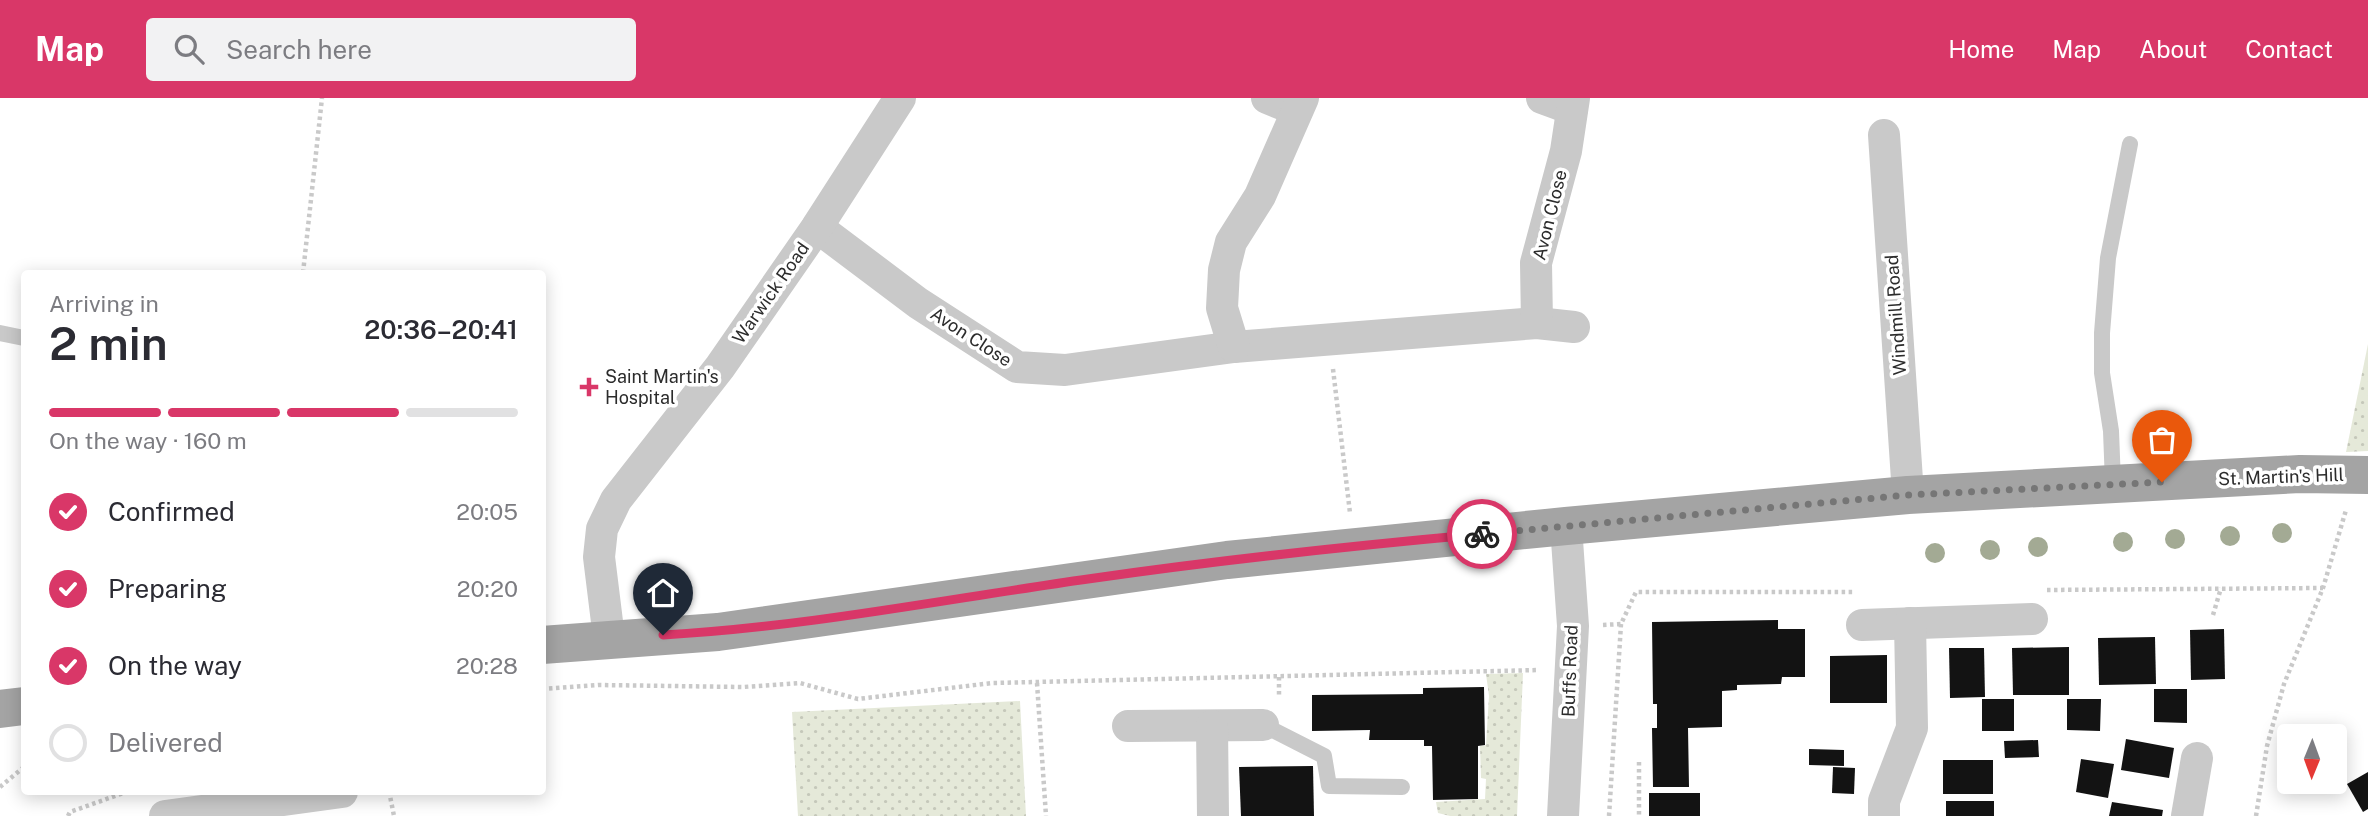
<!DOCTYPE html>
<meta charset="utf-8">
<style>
:root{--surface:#fff;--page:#f2f2f3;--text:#2b2b33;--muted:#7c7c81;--line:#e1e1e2;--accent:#d93768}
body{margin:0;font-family:"Public Sans",sans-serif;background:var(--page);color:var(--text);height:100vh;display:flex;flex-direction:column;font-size:26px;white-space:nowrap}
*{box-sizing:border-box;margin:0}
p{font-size:23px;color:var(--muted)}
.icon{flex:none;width:38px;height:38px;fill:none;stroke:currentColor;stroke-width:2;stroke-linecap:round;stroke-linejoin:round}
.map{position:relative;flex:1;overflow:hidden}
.drawer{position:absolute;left:21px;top:172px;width:525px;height:525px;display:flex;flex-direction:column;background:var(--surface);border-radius:7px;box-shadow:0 4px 18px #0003}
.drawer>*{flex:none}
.needle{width:46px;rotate:181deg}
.buttons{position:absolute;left:2277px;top:626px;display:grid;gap:14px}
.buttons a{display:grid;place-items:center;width:70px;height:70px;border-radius:7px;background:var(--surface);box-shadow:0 4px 18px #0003;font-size:35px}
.pin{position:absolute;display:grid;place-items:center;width:60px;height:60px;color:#fff;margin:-72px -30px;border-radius:50% 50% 50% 0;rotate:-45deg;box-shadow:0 0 7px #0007}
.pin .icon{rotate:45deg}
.courier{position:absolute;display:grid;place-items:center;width:70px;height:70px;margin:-35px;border:5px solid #d93768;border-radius:50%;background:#fff;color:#222;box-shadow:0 2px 9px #0007}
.headline em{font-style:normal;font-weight:600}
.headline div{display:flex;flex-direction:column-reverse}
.headline{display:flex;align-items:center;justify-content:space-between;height:119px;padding:0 28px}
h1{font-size:46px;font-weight:600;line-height:52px}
.bar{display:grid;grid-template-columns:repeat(4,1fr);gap:10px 7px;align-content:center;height:84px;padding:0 28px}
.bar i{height:9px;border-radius:5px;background:var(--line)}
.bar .current{background:var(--accent)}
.bar p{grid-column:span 4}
ol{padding:0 28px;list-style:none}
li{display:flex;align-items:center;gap:21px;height:77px}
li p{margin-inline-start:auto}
li .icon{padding:7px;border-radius:50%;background:var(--accent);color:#fff;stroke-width:4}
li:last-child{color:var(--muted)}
li i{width:38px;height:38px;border:4px solid var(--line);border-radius:50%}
header{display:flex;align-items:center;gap:42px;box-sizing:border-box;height:98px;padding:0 35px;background:var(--accent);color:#fff}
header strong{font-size:33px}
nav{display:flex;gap:38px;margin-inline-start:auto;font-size:24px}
.search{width:490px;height:63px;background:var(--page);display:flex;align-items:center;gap:18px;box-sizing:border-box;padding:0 24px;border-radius:7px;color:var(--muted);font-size:26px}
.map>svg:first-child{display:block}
</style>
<header>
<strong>Map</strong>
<div class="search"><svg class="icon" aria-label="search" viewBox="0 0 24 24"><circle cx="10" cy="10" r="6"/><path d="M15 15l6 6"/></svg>Search here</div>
<nav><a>Home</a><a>Map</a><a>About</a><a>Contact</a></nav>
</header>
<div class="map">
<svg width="2368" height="718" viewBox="0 0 2368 718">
<defs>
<pattern id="green-dots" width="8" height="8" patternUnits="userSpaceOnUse" patternTransform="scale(1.75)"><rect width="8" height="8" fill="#e5e9d9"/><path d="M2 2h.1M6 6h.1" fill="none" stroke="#c5c8ba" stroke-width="1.8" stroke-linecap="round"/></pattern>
</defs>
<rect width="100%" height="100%" fill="#fff"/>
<g fill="url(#green-dots)">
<polygon points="2368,246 2368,353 2346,354"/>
<polygon points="1523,575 1517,718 1450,718 1438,715 1436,704 1485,701 1486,681 1481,680 1480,648 1486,647 1489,598 1486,576"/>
<polygon points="1020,603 1026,718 798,718 792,614"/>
</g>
<g fill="#131313">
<polygon points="1778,522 1778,531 1805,531 1805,579 1782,579 1781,586 1737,587 1737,592 1722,593 1722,629 1688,630 1689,689 1653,689 1652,630 1657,630 1657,606 1653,606 1652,524"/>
<polygon points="2224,531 2225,581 2191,582 2190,532"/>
<polygon points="2155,539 2156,586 2099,587 2098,540"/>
<polygon points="2069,549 2069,597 2013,597 2012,550"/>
<polygon points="1949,550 1984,550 1985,599 1950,600"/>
<polygon points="1887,557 1887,605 1830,605 1830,558"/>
<polygon points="1484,589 1485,647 1478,648 1478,701 1433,702 1432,648 1424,648 1424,642 1369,642 1370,632 1312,633 1312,597 1423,596 1423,590"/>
<polygon points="2154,591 2187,591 2187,625 2154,624"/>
<rect x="1982" y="601" width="32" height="32"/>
<polygon points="2067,601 2101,601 2100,633 2067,632"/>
<polygon points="2126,641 2174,650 2169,680 2121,672"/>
<polygon points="2038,642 2039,659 2005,660 2004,643"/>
<polygon points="1809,651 1844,652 1844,668 1809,667"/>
<polygon points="2081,661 2114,666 2108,700 2076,694"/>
<rect x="1943" y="662" width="50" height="34"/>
<polygon points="1313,668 1314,718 1241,718 1239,669"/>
<polygon points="1833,669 1855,670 1854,696 1832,695"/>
<polygon points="2368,674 2368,711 2363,714 2347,686"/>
<rect x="1649" y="695" width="51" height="23"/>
<rect x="1946" y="703" width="48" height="15"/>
<polygon points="2112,704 2163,712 2162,718 2109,718"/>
</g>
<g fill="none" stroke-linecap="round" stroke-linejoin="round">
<g stroke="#c9c9c9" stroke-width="4.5" stroke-dasharray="3.5 3.5" stroke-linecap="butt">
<polyline points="303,175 322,0"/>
<polyline points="1333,271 1350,415"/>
<polyline points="2047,492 2323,490"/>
<polyline points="2213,517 2221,490"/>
<polyline points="1603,527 1621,526 1636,494 1853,494"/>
<polyline points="1279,579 1279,599"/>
<polyline points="1037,585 1046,718"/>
<polyline points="542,591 599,587 743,589 800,585 858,601 992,585 1539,572"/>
<polyline points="1639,664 1639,718"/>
<polyline points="0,689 24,669"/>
<polyline points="389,693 394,718"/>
<polyline points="68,718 70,714 129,693"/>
<polyline points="1609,718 1621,526"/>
<polyline points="2256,718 2267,648 2284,586 2323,490 2346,412"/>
</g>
<g stroke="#c9c9c9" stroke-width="16">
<polyline points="0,235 24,240"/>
<polyline points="2113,385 2111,333 2102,275 2102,235 2108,160 2130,46"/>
<polyline points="1263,627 1324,658 1329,688 1402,689"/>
</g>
<g stroke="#c9c9c9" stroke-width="32">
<polyline points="1267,0 1297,12"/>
<polyline points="1542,0 1572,11"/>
<polyline points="1884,37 1908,397"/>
<polyline points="817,129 918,205 1017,269 1065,272 1234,249 1537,225 1574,229"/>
<polyline points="1537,225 1536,165 1566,53 1574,0"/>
<polyline points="1234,249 1222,210 1224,172 1231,144 1260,98 1303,0"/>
<polyline points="1862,527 2032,521"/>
<polyline points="609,540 599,459 602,431 616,402 720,269 817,129 900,0"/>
<polyline points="1128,628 1263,627"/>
<polyline points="1212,628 1213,718"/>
<polyline points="165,718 342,694"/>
<polyline points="1563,718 1573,528 1566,428"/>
<polyline points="1884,718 1884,703 1912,630 1910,525"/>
<polyline points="2187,718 2197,660"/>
</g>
<g stroke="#a4a4a4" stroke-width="38">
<polyline points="542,547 718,534 1227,462 1566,428 1908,397 2300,376 2368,377"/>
<polyline points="0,611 24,608"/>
</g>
</g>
<g fill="#a3aa94">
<circle cx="2282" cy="435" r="10"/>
<circle cx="2230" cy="438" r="10"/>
<circle cx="2175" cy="441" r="10"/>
<circle cx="2123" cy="444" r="10"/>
<circle cx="2038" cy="449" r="10"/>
<circle cx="1990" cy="452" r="10"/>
<circle cx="1935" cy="455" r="10"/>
</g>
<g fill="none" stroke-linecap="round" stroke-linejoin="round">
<polyline stroke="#767676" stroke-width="7" stroke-dasharray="0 12.6" points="1482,436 1908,397 2162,384"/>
<path stroke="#d93768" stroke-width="9" d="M663,537C806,529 946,501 1088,481C1219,462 1350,448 1482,436"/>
</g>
<path fill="#d93768" stroke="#fff" stroke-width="2.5" d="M585.5 278.5h7v7h7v7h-7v7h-7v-7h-7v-7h7z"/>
<g text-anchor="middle" stroke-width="7" stroke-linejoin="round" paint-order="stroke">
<g font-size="18" fill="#2c2c2c" stroke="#fff">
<text transform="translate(1550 117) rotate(-76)" y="6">Avon Close</text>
<text transform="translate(771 195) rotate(-55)" y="6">Warwick Road</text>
<text transform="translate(1896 217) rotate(-94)" y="6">Windmill Road</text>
<text transform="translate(971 239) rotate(33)" y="6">Avon Close</text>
<text transform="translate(2281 379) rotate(-2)" y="6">St. Martin's Hill</text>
<text transform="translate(1570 573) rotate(-88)" y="6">Buffs Road</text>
</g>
<g font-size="18" fill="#2c2c2c" stroke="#fff" text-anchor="start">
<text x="605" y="285">Saint Martin's<tspan x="605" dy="21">Hospital</tspan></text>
</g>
</g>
</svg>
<div class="buttons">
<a><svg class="needle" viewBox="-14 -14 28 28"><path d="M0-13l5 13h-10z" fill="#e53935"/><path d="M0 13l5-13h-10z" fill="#7c7c81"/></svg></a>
</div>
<div class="pin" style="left:2162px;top:384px;background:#ea580c"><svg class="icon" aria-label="bag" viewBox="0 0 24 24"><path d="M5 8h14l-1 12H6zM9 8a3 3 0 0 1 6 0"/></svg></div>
<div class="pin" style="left:663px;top:537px;background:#1f2937"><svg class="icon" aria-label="home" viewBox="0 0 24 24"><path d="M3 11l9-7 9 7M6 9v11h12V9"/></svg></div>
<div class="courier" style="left:1482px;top:436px"><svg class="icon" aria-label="bike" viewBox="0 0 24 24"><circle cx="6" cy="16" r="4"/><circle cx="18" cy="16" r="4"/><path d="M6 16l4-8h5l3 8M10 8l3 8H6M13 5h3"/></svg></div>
<section class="drawer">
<div class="headline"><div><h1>2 min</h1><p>Arriving in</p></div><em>20:36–20:41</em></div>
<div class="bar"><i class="current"></i><i class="current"></i><i class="current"></i><i></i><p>On the way · 160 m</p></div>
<ol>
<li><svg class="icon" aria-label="check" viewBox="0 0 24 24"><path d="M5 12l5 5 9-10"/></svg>Confirmed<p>20:05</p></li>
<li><svg class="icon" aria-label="check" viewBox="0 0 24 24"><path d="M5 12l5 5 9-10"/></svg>Preparing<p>20:20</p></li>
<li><svg class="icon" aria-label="check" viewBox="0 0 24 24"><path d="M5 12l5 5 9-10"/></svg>On the way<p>20:28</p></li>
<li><i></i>Delivered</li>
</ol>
</section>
</div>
